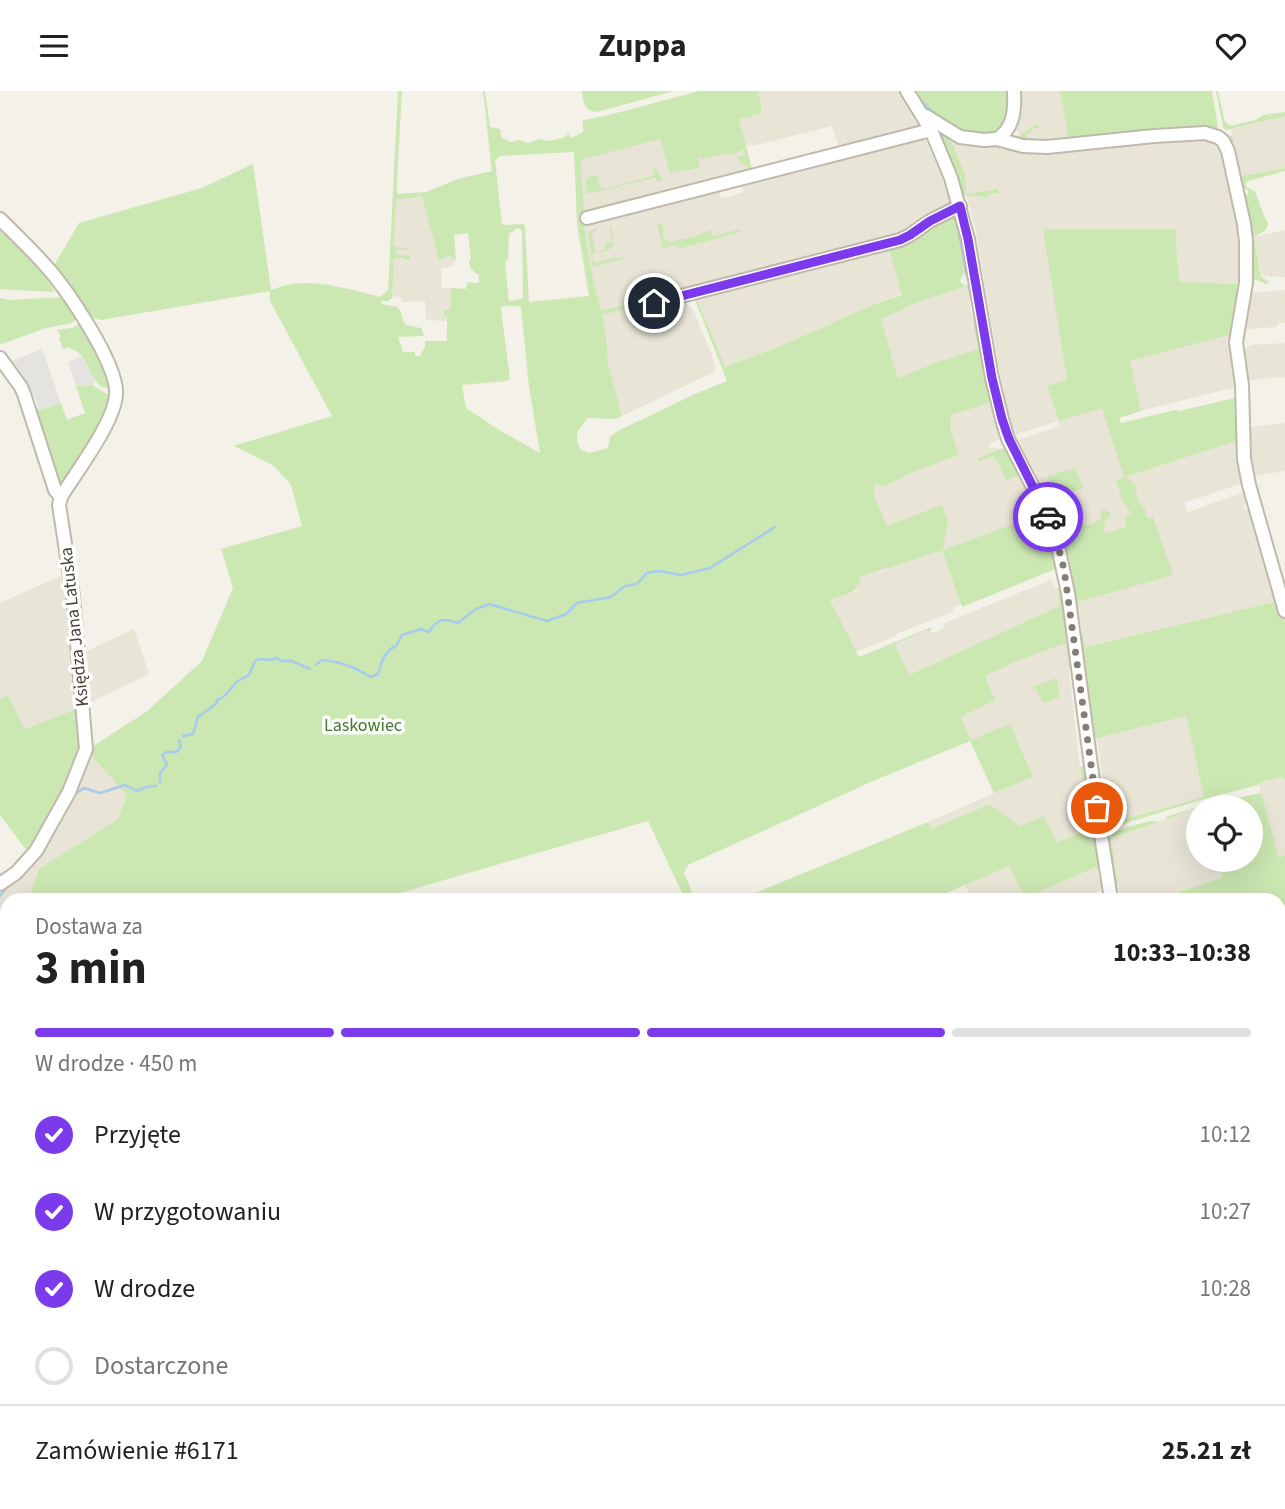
<!DOCTYPE html>
<html lang="pl">
<meta charset="utf-8">
<style>
:root{--surface:#fff;--page:#f2f2f2;--text:#222;--muted:#767676;--line:#e0e0e0;--accent:#7c3aed}
body{margin:0;font-family:"Source Sans 3",sans-serif;background:var(--page);color:var(--text);height:100vh;display:flex;flex-direction:column;font-size:26px;white-space:nowrap}
*{box-sizing:border-box;margin:0}
p{font-size:23px;color:var(--muted)}
.icon{flex:none;width:38px;height:38px;fill:none;stroke:currentColor;stroke-width:2;stroke-linecap:round;stroke-linejoin:round}
.map{position:relative;flex:1;overflow:hidden}
.side{position:absolute;left:0px;top:802px;width:1286px;height:618px;display:flex;flex-direction:column;background:var(--surface);border-radius:21px 21px 0 0;box-shadow:0 7px 28px #0002}
.side>*{flex:none}
.buttons{position:absolute;left:1186px;top:704px;display:grid;gap:14px}
.buttons a{display:grid;place-items:center;width:77px;height:77px;border-radius:50%;background:var(--surface);box-shadow:0 7px 28px #0002;font-size:35px}
.pin{position:absolute;display:grid;place-items:center;width:60px;height:60px;color:#fff;margin:-30px;border:4px solid #fff;border-radius:50%;box-shadow:0 2px 7px #0007}
.courier{position:absolute;display:grid;place-items:center;width:70px;height:70px;margin:-35px;border:5px solid #7c3aed;border-radius:50%;background:#fff;color:#222;box-shadow:0 2px 9px #0007}
.head em{font-style:normal;font-weight:700}
.head div{display:flex;flex-direction:column-reverse}
.head{display:flex;align-items:center;justify-content:space-between;height:119px;padding:0 35px}
h1{font-size:46px;font-weight:700;line-height:52px}
.bar{display:grid;grid-template-columns:repeat(4,1fr);gap:10px 7px;align-content:center;height:84px;padding:0 35px}
.bar i{height:9px;border-radius:5px;background:var(--line)}
.bar .selected{background:var(--accent)}
.bar p{grid-column:span 4}
.line{display:flex;align-items:center;gap:18px;padding:0 35px;border-top:2px solid var(--line)}
.line div{flex:1}
ol{padding:0 35px;list-style:none}
li{display:flex;align-items:center;gap:21px;height:77px}
li p{margin-inline-start:auto}
li .icon{padding:7px;border-radius:50%;background:var(--accent);color:#fff;stroke-width:4}
li:last-child{color:var(--muted)}
li i{width:38px;height:38px;border:4px solid var(--line);border-radius:50%}
header{display:flex;justify-content:space-between;align-items:center;height:91px;padding:0 35px;background:var(--surface);font-size:32px;font-weight:700}
.map>svg:first-child{display:block}
</style>
<header><svg class="icon" aria-label="menu" viewBox="0 0 24 24"><path d="M4 6h16M4 12h16M4 18h16"/></svg>Zuppa<svg class="icon" aria-label="heart" viewBox="0 0 24 24"><path d="M12 20l-8-8c-3-5 5-10 8-4 3-6 11-1 8 4z"/></svg></header>
<div class="map">
<svg width="1285" height="1418" viewBox="0 0 1285 1418">
<rect width="100%" height="100%" fill="#f4f1e8"/>
<g fill="#e8e4d6">
<polygon points="699,0 900,0 922,37 840,58 832,35 753,55 752,54 746,55 750,73 749,78 740,83 657,105 656,101 584,120 581,69 660,48 668,75 745,55"/>
<polygon points="1018,0 1060,0 1070,49 1032,52 1017,47 1020,44 1015,36"/>
<polygon points="1285,25 1285,77 1240,85 1231,38"/>
<polygon points="924,46 941,84 951,113 948,117 917,130 904,143 681,207 693,219 711,262 715,275 714,281 622,325 608,272 606,244 591,178 584,133 716,99 717,100 719,100 721,107 727,106 744,101 741,92"/>
<polygon points="949,47 956,50 996,53 1042,60 1045,63 1054,62 1055,60 1087,59 1090,56 1120,53 1122,56 1129,55 1130,50 1179,48 1180,50 1205,48 1216,51 1223,60 1240,135 1241,159 1241,193 1180,191 1177,170 1176,138 1044,139 1067,288 1091,281 1125,386 1236,350 1238,376 1243,392 1184,412 1188,421 1245,401 1247,409 1243,413 1245,419 1250,420 1274,511 1084,556 1078,511 1173,483 1068,456 1053,410 1049,411 1018,349 1060,335 1058,330 1015,344 1008,329 976,141 966,103"/>
<polygon points="423,105 439,168 448,165 456,169 451,176 441,177 442,197 451,197 450,219 444,219 447,230 426,229 425,210 402,211 401,206 394,205 392,207 396,109"/>
<polygon points="1285,139 1285,186 1262,185 1254,146"/>
<polygon points="889,156 902,203 875,213 783,254 724,276 696,206 814,175 816,177 823,176 824,173"/>
<polygon points="967,195 978,258 938,271 898,287 881,228 921,210"/>
<polygon points="1285,199 1285,232 1279,232 1276,236 1247,238 1244,235 1249,202"/>
<polygon points="1229,243 1227,251 1231,252 1235,296 1141,320 1129,270"/>
<polygon points="1285,252 1285,286 1249,289 1245,278 1245,259 1251,254"/>
<polygon points="990,312 1002,347 989,353 991,357 1005,358 1038,424 942,459 961,513 953,517 953,521 896,543 896,545 856,561 830,509 856,500 860,486 887,478 886,435 874,404 875,393 892,392 908,383 959,364 950,337 951,324"/>
<polygon points="1285,332 1285,380 1254,385 1252,369 1251,336"/>
<polygon points="65,483 76,565 134,538 149,583 81,616 25,638 8,604 0,608 0,512"/>
<polygon points="1051,489 1055,496 1058,497 1061,515 909,584 895,553 927,539 934,542 943,538 944,532"/>
<polygon points="1066,551 1079,669 1090,737 1057,752 1020,735 988,713 931,738 928,731 1032,686 971,649 961,626 984,585 1017,570"/>
<polygon points="1186,625 1204,706 1109,732 1097,648"/>
<polygon points="86,660 128,704 118,728 39,778 28,808 7,808 7,826 0,828 0,782 11,776 25,760 56,720"/>
<polygon points="1283,686 1285,689 1285,764 1279,766 1258,692"/>
<polygon points="1199,717 1199,768 1219,768 1223,786 1159,808 1120,808 1111,747"/>
<polygon points="1009,774 1026,807 1097,775 1101,799 1080,808 972,808 965,794"/>
<polygon points="0,890 7,902 7,1001 0,1002"/>
<polygon points="1285,976 1285,1067 1279,1069 1279,977"/>
<polygon points="0,1323 7,1347 7,1412 21,1412 1,1418"/>
</g>
<g fill="#cbe7b2" fill-rule="evenodd">
<path d="M398,0H402L397,89V102L399,103L426,101L458,88L492,80L483,0H485L490,36L500,38L502,47L511,51L519,49L528,52L539,48L549,50L565,46L568,43L572,47L583,41V29L605,25L699,0H758L762,22L739,28L753,81L738,68L737,66L745,64L744,58L731,64L728,62L703,68L702,67H698L700,76L686,80L685,78L670,82L660,48L581,69L584,119L656,101L657,106L584,133L591,178L601,220L640,211L636,215L602,224L606,244L608,272L622,325L616,328L587,327L577,342V351L581,359L589,362L608,357L610,346L618,340L695,303L727,290L695,209V204L725,276L783,254L875,213L902,204L889,157L933,133L934,135L939,134L941,137L940,132L938,131L957,123L970,180L964,182L960,190L964,195L971,193L975,209L970,210L967,195L921,210L881,228L898,287L938,271L978,258L973,231H979L1002,347L990,312L951,324L950,337L959,364L908,383L892,392L883,395L875,393L874,404L887,435L942,414L948,431L943,459L1037,424L1028,403H1031L1049,442L1058,477L962,516L942,459L860,486C859,504 844,503 830,509L859,566L932,536L930,541L927,539L895,553L909,584L1060,515L1058,497L1062,495L1068,545L1066,548V551L1070,554L1073,576L1069,577L1066,552L1017,570L985,585L995,609L961,626L971,649L1010,633L1033,686L994,702L970,650L873,690L688,774L684,782L695,808H685L648,730L379,808H28L39,778L118,728L127,704L87,660L42,738L27,760L0,724V608L8,604L25,638L81,616L87,659L146,621L202,570L233,497L221,458L302,435L291,394L274,375L234,355L332,325L270,210V200L101,229L91,226L53,176L79,132L202,97L253,73L271,199C306,184 345,197 380,206L388,199ZM574,61L577,133L589,205L529,211L525,137L524,133L506,134L502,133L495,70L499,65ZM422,105L439,169L448,165L456,169L454,144L468,142L471,168L469,170C470,179 473,180 479,184V192L467,191L466,198L451,197L450,219H444V225L447,226V250H425V256L420,265H415V261H403L398,246L424,245L421,237C397,233 408,234 398,216L381,213V210H388L392,207L394,167H404L405,169H410V165L396,163L397,159H408V155L407,157L394,156L396,109ZM517,137L522,139L523,208L509,210L505,171L508,169L509,143ZM503,215H519L521,217L529,296L540,362L499,339L466,317L462,294L507,290L510,288L501,218Z"/>
<path d="M582,0H674L597,21C584,20 583,11 582,0Z"/>
<polygon points="912,0 1012,0 1012,12 1001,42 967,45 929,23"/>
<polygon points="1060,0 1212,0 1218,36 1215,38 1192,37 1164,39 1050,54 1012,47 1020,44 1037,33 1039,36 1033,38 1026,45 1027,49 1056,48 1058,51 1069,49"/>
<path d="M1216,0H1218L1225,31L1230,35L1256,29C1263,21 1276,23 1285,21V25L1226,39L1223,36Z"/>
<polygon points="938,38 956,50 950,48 965,84 966,103 998,98 998,102 992,102 987,106 961,104 936,39"/>
<polygon points="1232,44 1241,85 1285,77 1285,80 1248,90 1246,92 1246,96 1255,100 1264,125 1268,132 1266,139 1254,146 1261,185 1269,191 1266,193 1252,187 1242,102 1248,104 1248,99 1239,95 1228,47"/>
<polygon points="651,77 658,78 662,90 658,90 655,87 587,103 586,89 592,84 598,86 600,96 604,98 653,85 655,82"/>
<polygon points="657,131 663,135 663,147 669,151 696,145 711,139 713,145 740,138 741,141 678,158 676,154 663,157"/>
<polygon points="0,134 37,170 55,201 0,198"/>
<path d="M609,136L611,137C618,160 612,158 592,163L594,172L615,166L616,168L623,166V168L593,176L588,143L589,141L597,137V139L592,143L595,161L604,159L606,153L613,150Z"/>
<path d="M1043,138H1176L1177,170L1180,191L1240,193L1241,170L1244,173L1243,192L1232,243L1227,246L1228,244L1130,270L1141,320L1119,327L1121,332L1176,319L1179,320L1234,307L1240,308L1242,365L1237,368L1236,350L1125,386L1135,393L1138,410L1145,418L1146,425L1150,427L1153,426L1173,484L1078,511L1080,529L1075,530L1067,475L1054,425L1065,421L1071,420C1079,436 1084,438 1100,428L1102,418L1111,422L1105,431L1104,443L1126,436V425L1131,422L1122,408L1116,389L1124,386L1102,317L1059,330L1047,295L1067,289Z"/>
<polygon points="62,206 77,227 72,232 46,237 2,253 0,252 0,207 9,209"/>
<path d="M80,233L99,261L112,297C89,298 92,273 78,261C78,261 69,257 68,256L63,258L59,247L61,245L57,239L72,237Z"/>
<polygon points="92,294 112,306 104,331 64,393 60,395 58,394 33,314 39,319 61,312 67,329 85,322 76,295"/>
<polygon points="1000,358 1007,358 1028,396 1026,398 1019,384 1006,389 995,366 989,366 978,371 977,368"/>
<polygon points="1075,377 1083,397 1057,406 1047,385"/>
<polygon points="1250,420 1253,421 1285,531 1285,689 1282,686 1259,692 1258,694 1201,709 1110,737 1106,737 1103,718 1107,717 1110,732 1204,706 1186,625 1091,649 1077,544 1082,542 1085,556 1274,511"/>
<polygon points="1056,587 1060,606 1045,612 1041,609 1036,598 1033,599 1033,596"/>
<polygon points="1086,675 1101,776 1097,779 1096,776 1025,807 1009,775 933,808 741,808 928,731 931,738 989,713 1020,735 1044,725 1057,752 1090,737 1080,676"/>
<polygon points="1261,702 1279,766 1285,764 1285,977 1279,977 1279,808 1159,808 1223,786 1219,768 1251,768 1251,716 1199,716 1167,728 1165,726 1204,714"/>
<path d="M1151,730L1159,731L1111,747L1118,793H1115L1107,751C1113,737 1136,734 1151,730Z"/>
<polygon points="7,1001 7,1347 0,1323 0,1002"/>
<polygon points="1285,1067 1285,1272 1279,1279 1279,1120 1283,1117 1279,1069"/>
<polygon points="359,1412 410,1412 412,1418 332,1418"/>
<polygon points="587,1412 1074,1412 1075,1418 584,1418"/>
<polygon points="1111,1412 1191,1412 1195,1418 1111,1418"/>
</g>
<g fill="#e5e3e0">
<polygon points="42,258 61,312 39,319 35,306 25,288 12,270"/>
<polygon points="82,265 95,291 92,294 76,295 68,271"/>
</g>
<g fill="none" stroke-linecap="round" stroke-linejoin="round">
<g stroke="#a6cbef" stroke-width="2.5">
<polyline points="921,10 936,24"/>
<polyline points="940,42 956,84"/>
<polyline points="928,47 934,63"/>
<polyline points="943,82 948,99"/>
<polyline points="958,90 962,103"/>
<polyline points="958,135 967,186"/>
<polyline points="969,195 972,209"/>
<polyline points="985,211 988,227"/>
<path d="M316,574L322,569C342,571 354,576 371,586L378,583C381,572 384,560 396,555L402,544L421,538L429,541C438,527 443,527 458,532L476,518L489,513L547,530L566,523L577,512L611,506L625,495L637,493L647,482L659,480L681,484L710,477L775,436"/>
<polyline points="183,645 193,643 198,626 217,612 217,609 223,606 238,590 249,584 255,570 259,568 271,569 277,567 281,570 292,570 310,578"/>
<polyline points="160,691 160,682 167,674 162,664 167,661 176,661 181,656 179,649"/>
<polyline points="75,703 84,697 100,702 125,694 137,700 146,696 156,695"/>
<polyline points="0,805 9,793"/>
<polyline points="1279,931 1285,923"/>
<polyline points="1279,951 1285,971"/>
<polyline points="1279,1269 1285,1263"/>
<polyline points="767,1418 821,1412"/>
<polyline points="1115,1418 1116,1412"/>
</g>
<g stroke="#bfbaab" stroke-width="16">
<g id="minor">
<polyline points="907,0 931,39 951,87 968,148 992,287 1002,328 1008,348 1047,423 1057,451 1068,502 1096,712 1111,808"/>
<polyline points="926,25 960,46 984,49 997,48 1023,55 1047,56 1154,45 1205,42 1218,46 1223,50 1228,60 1244,133 1246,150 1246,192 1236,251 1242,294 1244,368 1249,394 1285,520"/>
<path d="M997,48C1014,37 1015,19 1014,0"/>
<polyline points="587,127 931,39"/>
<path d="M0,128C15,143 31,158 45,174C66,197 118,273 116,303C115,331 76,381 61,406L59,414L73,505L86,658L69,701L36,760L16,782L0,793"/>
<polyline points="654,212 900,149 910,144 930,130 960,115"/>
<polyline points="0,267 21,296 24,303 55,399 61,406"/>
<polyline points="1249,1412 1255,1418"/>
</g>
</g>
<use href="#minor" stroke="#fff" stroke-width="12"/>
</g>
<g fill="none" stroke-linecap="round" stroke-linejoin="round">
<polyline stroke="#847f75" stroke-width="7" stroke-dasharray="0 12.6" points="1048,426 1057,451 1064,478 1097,717"/>
<polyline stroke="#7c3aed" stroke-width="9" points="654,212 900,149 910,144 930,130 960,115 968,148 992,287 1002,328 1009,348 1048,426"/>
</g>
<g text-anchor="middle" stroke-width="7" stroke-linejoin="round" paint-order="stroke">
<g font-size="18" fill="#474237" stroke="#fff">
<text transform="translate(74 536) rotate(-96)" y="6">Księdza Jana Latuska</text>
</g>
<g font-size="18" fill="#41782b" stroke="#fff">
<text x="363" y="640">Laskowiec</text>
</g>
</g>
</svg>
<div class="buttons">
<a><svg class="icon" aria-label="locate" viewBox="0 0 24 24"><circle cx="12" cy="12" r="6"/><path d="M12 2v4M12 18v4M2 12h4M18 12h4"/></svg></a>
</div>
<div class="pin" style="left:1097px;top:717px;background:#ea580c"><svg class="icon" aria-label="bag" viewBox="0 0 24 24"><path d="M5 8h14l-1 12H6zM9 8a3 3 0 0 1 6 0"/></svg></div>
<div class="pin" style="left:654px;top:212px;background:#1f2937"><svg class="icon" aria-label="home" viewBox="0 0 24 24"><path d="M3 11l9-7 9 7M6 9v11h12V9"/></svg></div>
<div class="courier" style="left:1048px;top:426px"><svg class="icon" aria-label="car" viewBox="0 0 24 24"><path d="M5 17H2v-5l4-1 3-4h7l3 4 3 1v5h-3M9 17h6M6 11h13"/><circle cx="7" cy="17" r="2"/><circle cx="17" cy="17" r="2"/></svg></div>
<section class="side">
<div class="head"><div><h1>3 min</h1><p>Dostawa za</p></div><em>10:33–10:38</em></div>
<div class="bar"><i class="selected"></i><i class="selected"></i><i class="selected"></i><i></i><p>W drodze · 450 m</p></div>
<ol>
<li><svg class="icon" aria-label="check" viewBox="0 0 24 24"><path d="M5 12l5 5 9-10"/></svg>Przyjęte<p>10:12</p></li>
<li><svg class="icon" aria-label="check" viewBox="0 0 24 24"><path d="M5 12l5 5 9-10"/></svg>W przygotowaniu<p>10:27</p></li>
<li><svg class="icon" aria-label="check" viewBox="0 0 24 24"><path d="M5 12l5 5 9-10"/></svg>W drodze<p>10:28</p></li>
<li><i></i>Dostarczone</li>
</ol>
<div class="line" style="height:91px"><div>Zamówienie #6171</div><b>25.21 zł</b></div>
</section>
</div>
